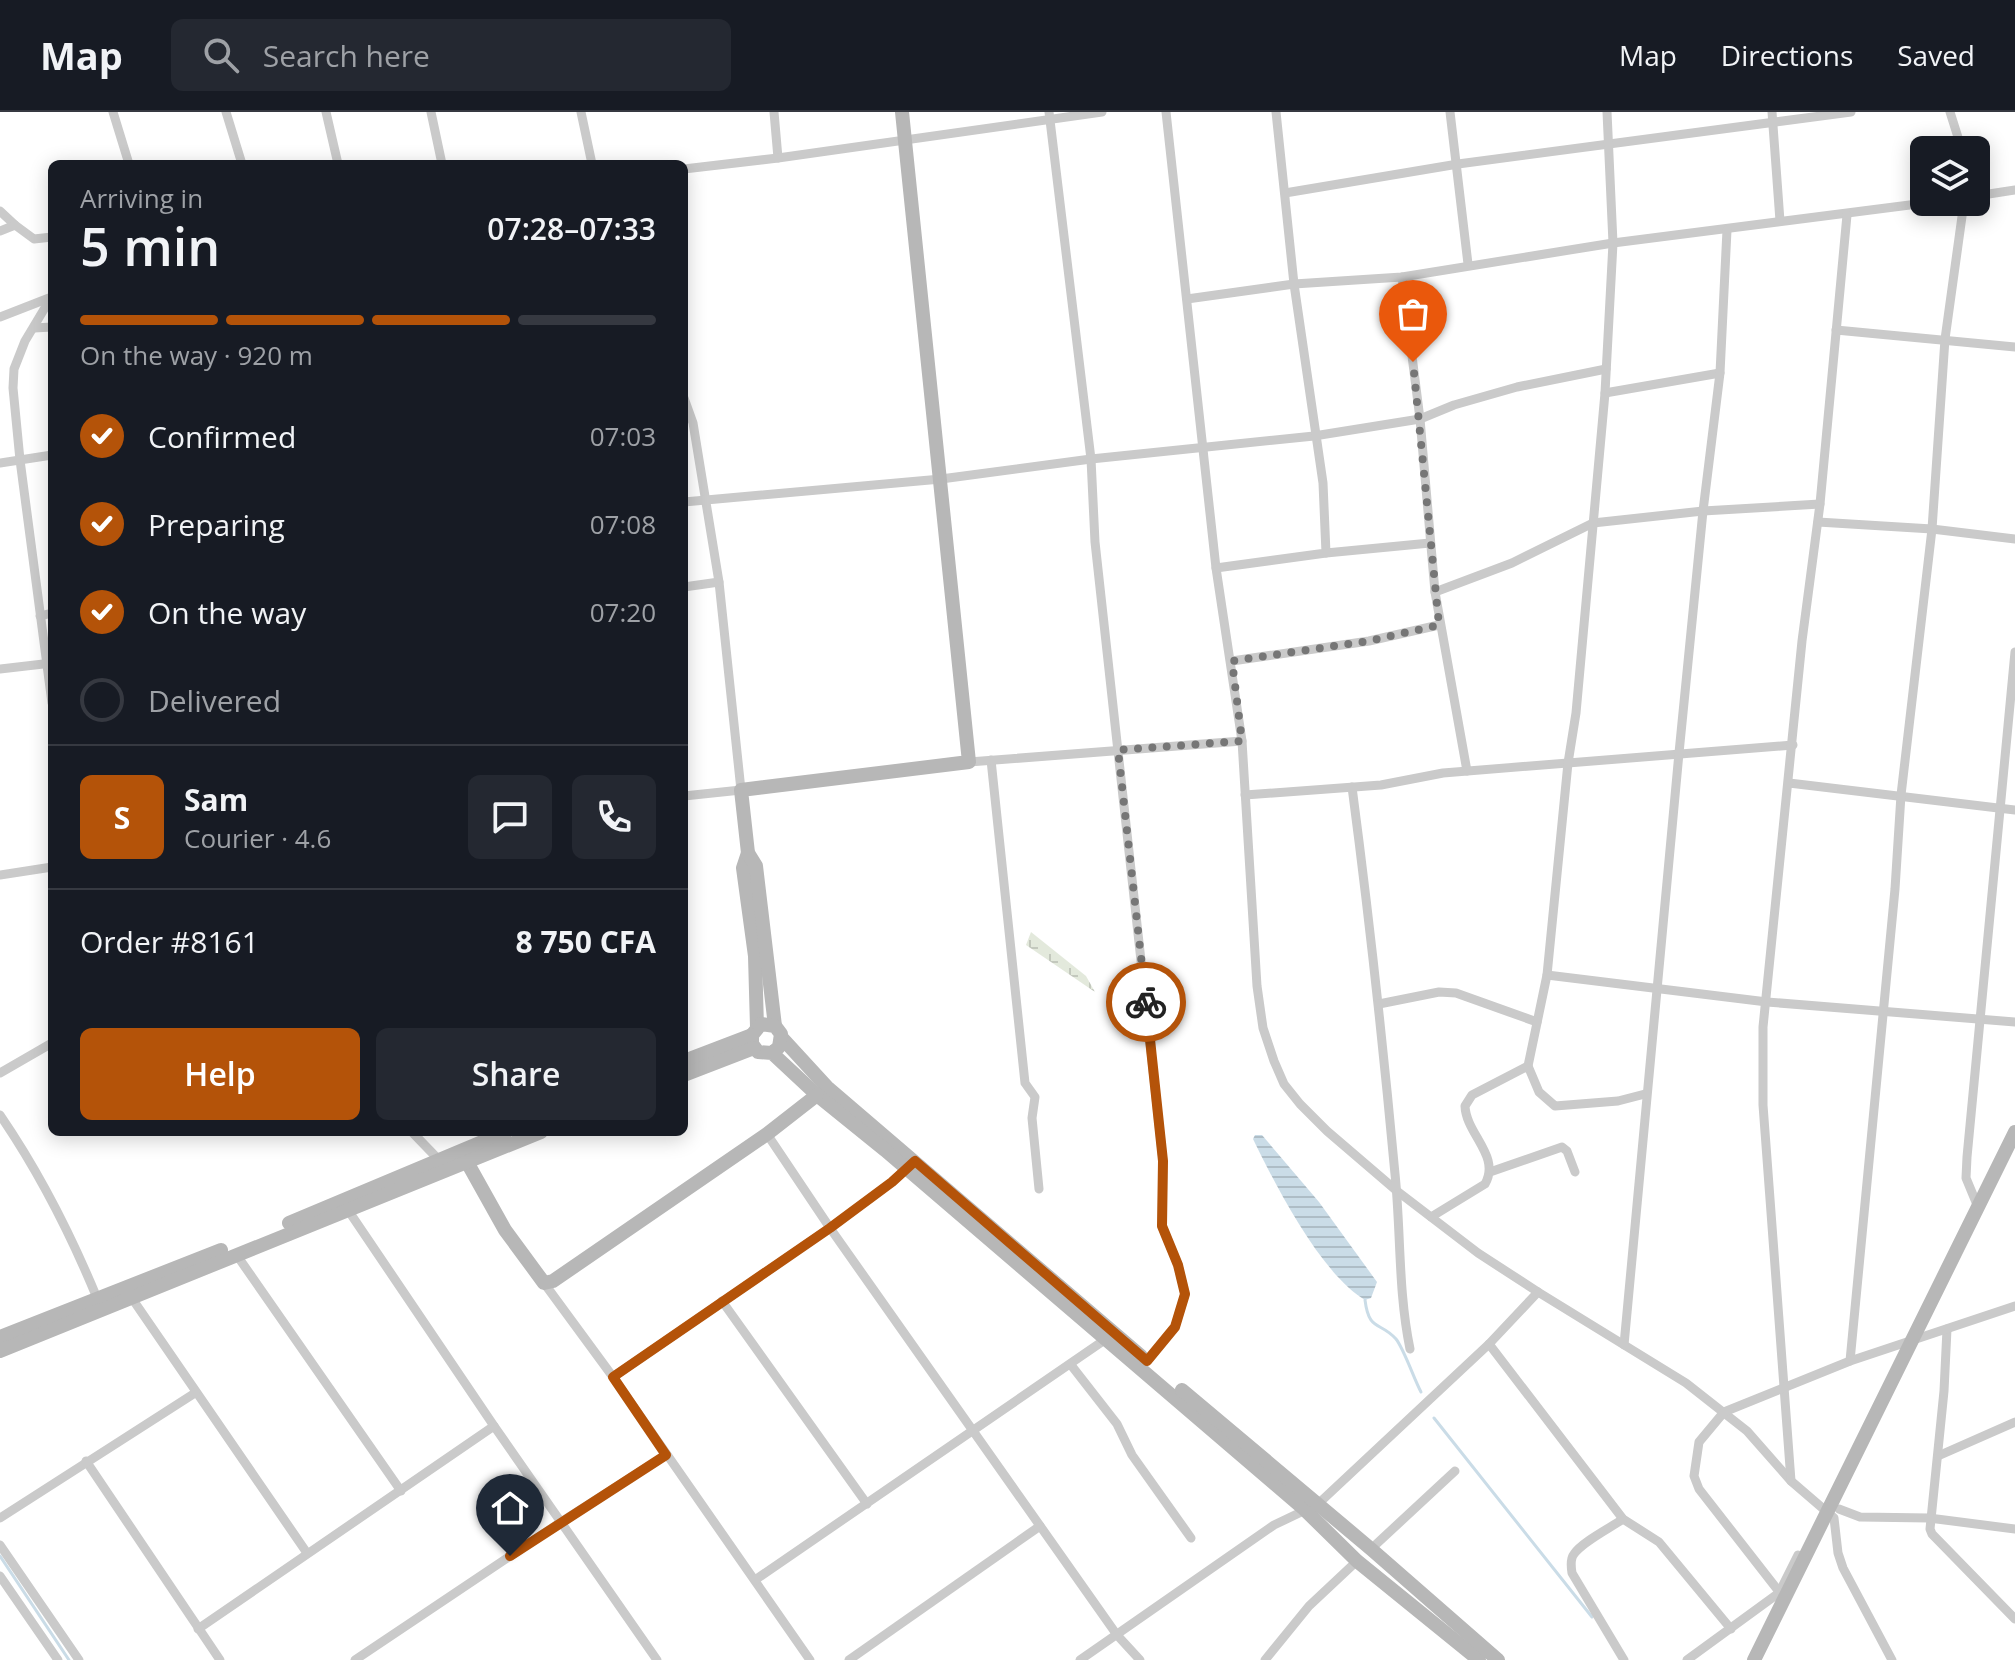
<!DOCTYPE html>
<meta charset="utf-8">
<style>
:root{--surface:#171b24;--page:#242831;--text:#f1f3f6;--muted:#9ea1a6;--line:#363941;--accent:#b45309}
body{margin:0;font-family:"Open Sans",sans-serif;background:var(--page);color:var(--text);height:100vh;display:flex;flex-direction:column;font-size:30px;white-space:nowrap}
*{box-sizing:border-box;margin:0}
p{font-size:26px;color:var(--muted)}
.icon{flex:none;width:44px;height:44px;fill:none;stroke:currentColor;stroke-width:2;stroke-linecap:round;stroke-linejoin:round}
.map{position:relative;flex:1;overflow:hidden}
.sheet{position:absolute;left:48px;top:48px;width:640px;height:976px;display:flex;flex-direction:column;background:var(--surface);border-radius:12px;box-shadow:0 4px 20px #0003}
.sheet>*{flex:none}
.tools{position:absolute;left:1910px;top:24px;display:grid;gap:16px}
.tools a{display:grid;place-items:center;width:80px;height:80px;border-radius:12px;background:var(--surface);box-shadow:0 4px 20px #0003;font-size:40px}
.pin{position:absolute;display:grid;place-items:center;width:68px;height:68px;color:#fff;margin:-82px -34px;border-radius:50% 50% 50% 0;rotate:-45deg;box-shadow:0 0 8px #0007}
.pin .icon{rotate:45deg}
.courier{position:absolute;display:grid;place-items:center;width:80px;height:80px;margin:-40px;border:6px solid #b45309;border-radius:50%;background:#fff;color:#222;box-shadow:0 2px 10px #0007}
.summary em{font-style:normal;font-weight:600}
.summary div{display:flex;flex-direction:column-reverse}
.summary{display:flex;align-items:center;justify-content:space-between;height:136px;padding:0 32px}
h1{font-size:52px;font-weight:600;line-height:60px}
.bar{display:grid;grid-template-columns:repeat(4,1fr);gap:12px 8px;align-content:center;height:96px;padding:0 32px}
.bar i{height:10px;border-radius:6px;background:var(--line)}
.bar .active{background:var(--accent)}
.bar p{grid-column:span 4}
.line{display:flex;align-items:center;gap:20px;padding:0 32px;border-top:2px solid var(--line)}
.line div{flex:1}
.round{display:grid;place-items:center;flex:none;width:84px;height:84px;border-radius:12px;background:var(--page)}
ol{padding:0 32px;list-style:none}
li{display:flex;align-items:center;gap:24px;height:88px}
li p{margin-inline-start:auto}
li .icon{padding:8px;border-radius:50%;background:var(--accent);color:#fff;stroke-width:4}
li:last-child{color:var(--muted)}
li i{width:44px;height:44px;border:4px solid var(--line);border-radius:50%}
.primary-button{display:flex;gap:16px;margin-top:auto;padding:16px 32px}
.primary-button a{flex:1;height:92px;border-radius:12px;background:var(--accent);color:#fff;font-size:32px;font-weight:600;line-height:92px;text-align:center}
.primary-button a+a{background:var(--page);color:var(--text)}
header{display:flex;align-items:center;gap:48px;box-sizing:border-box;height:112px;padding:0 40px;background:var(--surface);border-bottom:2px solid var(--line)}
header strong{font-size:38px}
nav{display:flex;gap:44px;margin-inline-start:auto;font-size:28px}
.search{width:560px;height:72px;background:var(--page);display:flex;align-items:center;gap:20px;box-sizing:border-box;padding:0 28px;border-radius:12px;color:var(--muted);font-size:30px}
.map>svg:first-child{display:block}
</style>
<header>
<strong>Map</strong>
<div class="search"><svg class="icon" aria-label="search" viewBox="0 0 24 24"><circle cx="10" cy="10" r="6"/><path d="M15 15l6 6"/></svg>Search here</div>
<nav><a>Map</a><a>Directions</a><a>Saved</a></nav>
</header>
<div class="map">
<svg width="2015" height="1548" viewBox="0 0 2015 1548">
<defs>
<pattern id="wetland-marsh" width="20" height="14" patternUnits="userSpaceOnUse" patternTransform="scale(2)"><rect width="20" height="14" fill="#e3e9dc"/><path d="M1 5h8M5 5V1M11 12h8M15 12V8" fill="none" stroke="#c3c8bd"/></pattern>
<pattern id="water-rules" width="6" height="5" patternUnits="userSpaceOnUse" patternTransform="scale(2)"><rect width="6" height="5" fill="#cadce7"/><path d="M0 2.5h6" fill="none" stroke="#aebdc6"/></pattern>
</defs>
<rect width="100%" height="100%" fill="#fff"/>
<polygon fill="url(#wetland-marsh)" points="1031,820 1086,864 1095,880 1026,833"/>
<path fill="url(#water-rules)" d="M1255,1023H1262L1319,1090L1377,1170L1371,1186L1365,1188C1320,1161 1276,1074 1253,1027Z"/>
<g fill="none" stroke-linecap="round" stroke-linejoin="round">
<g stroke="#cadce7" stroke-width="3">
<path d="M1365,1188C1369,1220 1380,1209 1396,1227C1404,1237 1414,1267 1421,1280"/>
<polyline points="1434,1306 1592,1505"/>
<polyline points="0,1444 69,1548"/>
</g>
<g stroke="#cacaca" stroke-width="9">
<polyline points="113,0 129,52"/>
<polyline points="226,0 242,52"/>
<polyline points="326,0 338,52"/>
<polyline points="431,0 442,52"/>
<polyline points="581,0 592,52"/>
<polyline points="774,0 778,46"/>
<polyline points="1049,0 1091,347 1095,430 1163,1049 1162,1114 1178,1153 1185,1182 1175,1215 1147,1249"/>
<polyline points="1166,0 1216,456 1242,629 1257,874 1263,916 1274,949 1284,972 1300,992 1327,1019 1397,1079 1478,1141 1538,1180 1686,1271 1747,1319 1791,1369 1834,1406 1838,1441 1843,1456 1892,1548"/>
<polyline points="1450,0 1468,152"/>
<polyline points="1772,0 1780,109"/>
<polyline points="1950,0 1962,38"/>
<polyline points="684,57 778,46 1102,0"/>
<polyline points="1285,81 1458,52 1851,0"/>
<polyline points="1976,84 2015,78"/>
<polyline points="0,99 15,113"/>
<polyline points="0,119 15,113 34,127 52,125"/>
<polyline points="1402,165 1420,307 1435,480"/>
<polyline points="52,184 25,229 14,257 13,276 20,348 52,591"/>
<polyline points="1187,187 1294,172 1402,165 1613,131 1933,90"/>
<polyline points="0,205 49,186"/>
<polyline points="34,216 52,215"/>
<polyline points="1836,218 2015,235"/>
<polyline points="1605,281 1720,261"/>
<polyline points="684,286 693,311 719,470 741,678 684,684"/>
<polyline points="0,351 52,343"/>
<polyline points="684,390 941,367 1091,347 1314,324 1420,307 1454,293 1517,275 1606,257"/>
<polyline points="1818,410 1932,417 2015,427"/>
<polyline points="1326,441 1430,431"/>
<polyline points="1216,456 1326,441 1323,371 1294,172 1276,0"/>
<polyline points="684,475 719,470"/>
<polyline points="40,504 52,501"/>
<polyline points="1232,549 1369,529 1439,513"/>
<polyline points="0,557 52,551"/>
<polyline points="991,648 1025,971 1035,985 1032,1006 1039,1077"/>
<polyline points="969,650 1242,629"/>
<polyline points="1467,659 1435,480 1512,451 1593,411 1703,399 1820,392"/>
<polyline points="1789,671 2015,698"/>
<path d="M1352,675C1369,804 1383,932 1395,1062C1401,1120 1398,1179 1410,1237"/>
<polyline points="1245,683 1381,673 1443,661 1793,633"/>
<polyline points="0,763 52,755"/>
<polyline points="1547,863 1767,890 2015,910"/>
<polyline points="1379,892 1439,880 1456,881 1537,910"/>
<polyline points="1528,954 1539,980 1555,994 1618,989 1645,982"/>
<polyline points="0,961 52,931"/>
<path d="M0,1003C39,1060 71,1123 97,1186"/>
<polyline points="412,1020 440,1049"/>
<polyline points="767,1022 830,1116 1117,1523 1140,1548"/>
<polyline points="1490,1060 1562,1035 1567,1039 1575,1060"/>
<polyline points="1978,1095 1966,1066 1967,1045 2015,540"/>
<polyline points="348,1098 494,1314 657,1548"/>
<path d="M1431,1105L1485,1072C1501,1044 1466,1022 1465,994L1472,983L1528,954L1547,863L1568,651L1576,601L1605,281L1613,131L1607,0"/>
<polyline points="236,1142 401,1379"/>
<polyline points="544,1171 613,1265 810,1548"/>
<polyline points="129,1182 307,1441"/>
<polyline points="722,1189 867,1392"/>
<polyline points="1947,1217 1944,1279 1930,1417 1932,1422 2015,1507"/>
<polyline points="1489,1232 1623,1407 1659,1430 1731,1517"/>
<polyline points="1624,1233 1679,641 1703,399 1720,261 1727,118"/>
<polyline points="1850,1249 1895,777 1901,683 1932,417 1945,227 1964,90"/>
<polyline points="1071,1253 1117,1312 1132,1343 1191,1426"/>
<polyline points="613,1265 830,1116 892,1070 910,1053"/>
<polyline points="1938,1344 2015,1310"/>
<polyline points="86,1349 220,1548"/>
<polyline points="1791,1369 1763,993 1763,915 1802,529 1820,392 1847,103"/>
<polyline points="1839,1397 1860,1405 1929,1406 2015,1417"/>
<polyline points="0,1406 195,1281"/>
<path d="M1623,1407C1610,1416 1582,1430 1574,1442C1570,1447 1571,1455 1572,1461L1624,1548"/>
<polyline points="0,1433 79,1548"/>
<polyline points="1371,1437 1455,1359"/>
<polyline points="0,1464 58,1548"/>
<polyline points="755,1468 1106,1227"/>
<polyline points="1784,1486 1699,1377 1694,1364 1699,1330 1724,1300 1850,1249 2015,1194"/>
<polyline points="198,1517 494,1314"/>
<polyline points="355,1548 561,1410 666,1343"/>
<polyline points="849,1548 1040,1414"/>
<polyline points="1080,1548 1274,1413 1318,1392 1489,1232 1538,1180"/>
<polyline points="1265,1548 1309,1494 1357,1449"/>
<polyline points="1687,1548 1779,1481 1798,1443"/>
</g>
<g stroke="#b7b7b7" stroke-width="14">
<polyline points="748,741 743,756 755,844 757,915"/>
<polyline points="775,914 756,754 748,741 741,678 969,650 902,0"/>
<polyline points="782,926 827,975 1141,1244"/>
<polyline points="772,941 779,935 781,922 775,914 761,912 752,923 752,932 758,940 772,941 817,983 885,1038 1304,1397 1357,1449 1479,1548"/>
<polyline points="684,949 752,923"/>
<polyline points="684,963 754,936"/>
<polyline points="467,1050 505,1118 544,1171 553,1169 767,1022 817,983"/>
<polyline points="289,1111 506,1020"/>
<polyline points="0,1225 221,1138"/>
<polyline points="0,1239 541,1020"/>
<polyline points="1182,1278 1371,1437 1498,1548"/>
<polyline points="1754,1548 2015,1020"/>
</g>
</g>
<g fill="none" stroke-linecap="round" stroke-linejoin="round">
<polyline stroke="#767676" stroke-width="8" stroke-dasharray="0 14.4" points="1146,890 1118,638 1242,629 1232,549 1369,529 1439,513 1413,250"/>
<polyline stroke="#b45309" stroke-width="10" points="510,1444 666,1343 613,1265 830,1116 892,1070 915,1049 1147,1249 1175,1215 1185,1182 1178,1153 1162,1114 1163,1049 1146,890"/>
</g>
</svg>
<div class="tools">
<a><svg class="icon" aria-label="layers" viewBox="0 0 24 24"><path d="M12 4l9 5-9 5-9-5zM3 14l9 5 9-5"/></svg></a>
</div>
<div class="pin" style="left:1413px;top:250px;background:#ea580c"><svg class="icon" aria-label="bag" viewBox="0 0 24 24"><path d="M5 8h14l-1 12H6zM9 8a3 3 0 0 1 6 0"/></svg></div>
<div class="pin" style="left:510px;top:1444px;background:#1f2937"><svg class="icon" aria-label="home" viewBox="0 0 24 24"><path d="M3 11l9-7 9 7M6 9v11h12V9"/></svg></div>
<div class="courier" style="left:1146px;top:890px"><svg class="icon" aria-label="bike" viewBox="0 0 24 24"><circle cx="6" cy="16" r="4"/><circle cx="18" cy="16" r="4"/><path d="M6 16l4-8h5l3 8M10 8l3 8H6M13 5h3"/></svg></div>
<section class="sheet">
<div class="summary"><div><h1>5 min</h1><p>Arriving in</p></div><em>07:28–07:33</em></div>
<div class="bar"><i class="active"></i><i class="active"></i><i class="active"></i><i></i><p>On the way · 920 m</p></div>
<ol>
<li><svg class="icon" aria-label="check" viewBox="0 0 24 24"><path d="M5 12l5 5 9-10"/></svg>Confirmed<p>07:03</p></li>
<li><svg class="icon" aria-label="check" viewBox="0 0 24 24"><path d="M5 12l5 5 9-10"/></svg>Preparing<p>07:08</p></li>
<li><svg class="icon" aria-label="check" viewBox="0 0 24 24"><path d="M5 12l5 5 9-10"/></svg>On the way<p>07:20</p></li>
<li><i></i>Delivered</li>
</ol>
<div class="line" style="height:144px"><b class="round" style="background:var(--accent);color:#fff">S</b><div><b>Sam</b><p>Courier · 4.6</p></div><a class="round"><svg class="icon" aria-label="chat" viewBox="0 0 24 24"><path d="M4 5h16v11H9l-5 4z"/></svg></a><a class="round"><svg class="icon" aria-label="phone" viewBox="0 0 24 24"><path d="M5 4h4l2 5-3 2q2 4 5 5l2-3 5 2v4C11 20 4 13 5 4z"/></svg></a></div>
<div class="line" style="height:104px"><div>Order #8161</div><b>8 750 CFA</b></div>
<div class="primary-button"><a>Help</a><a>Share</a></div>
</section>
</div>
